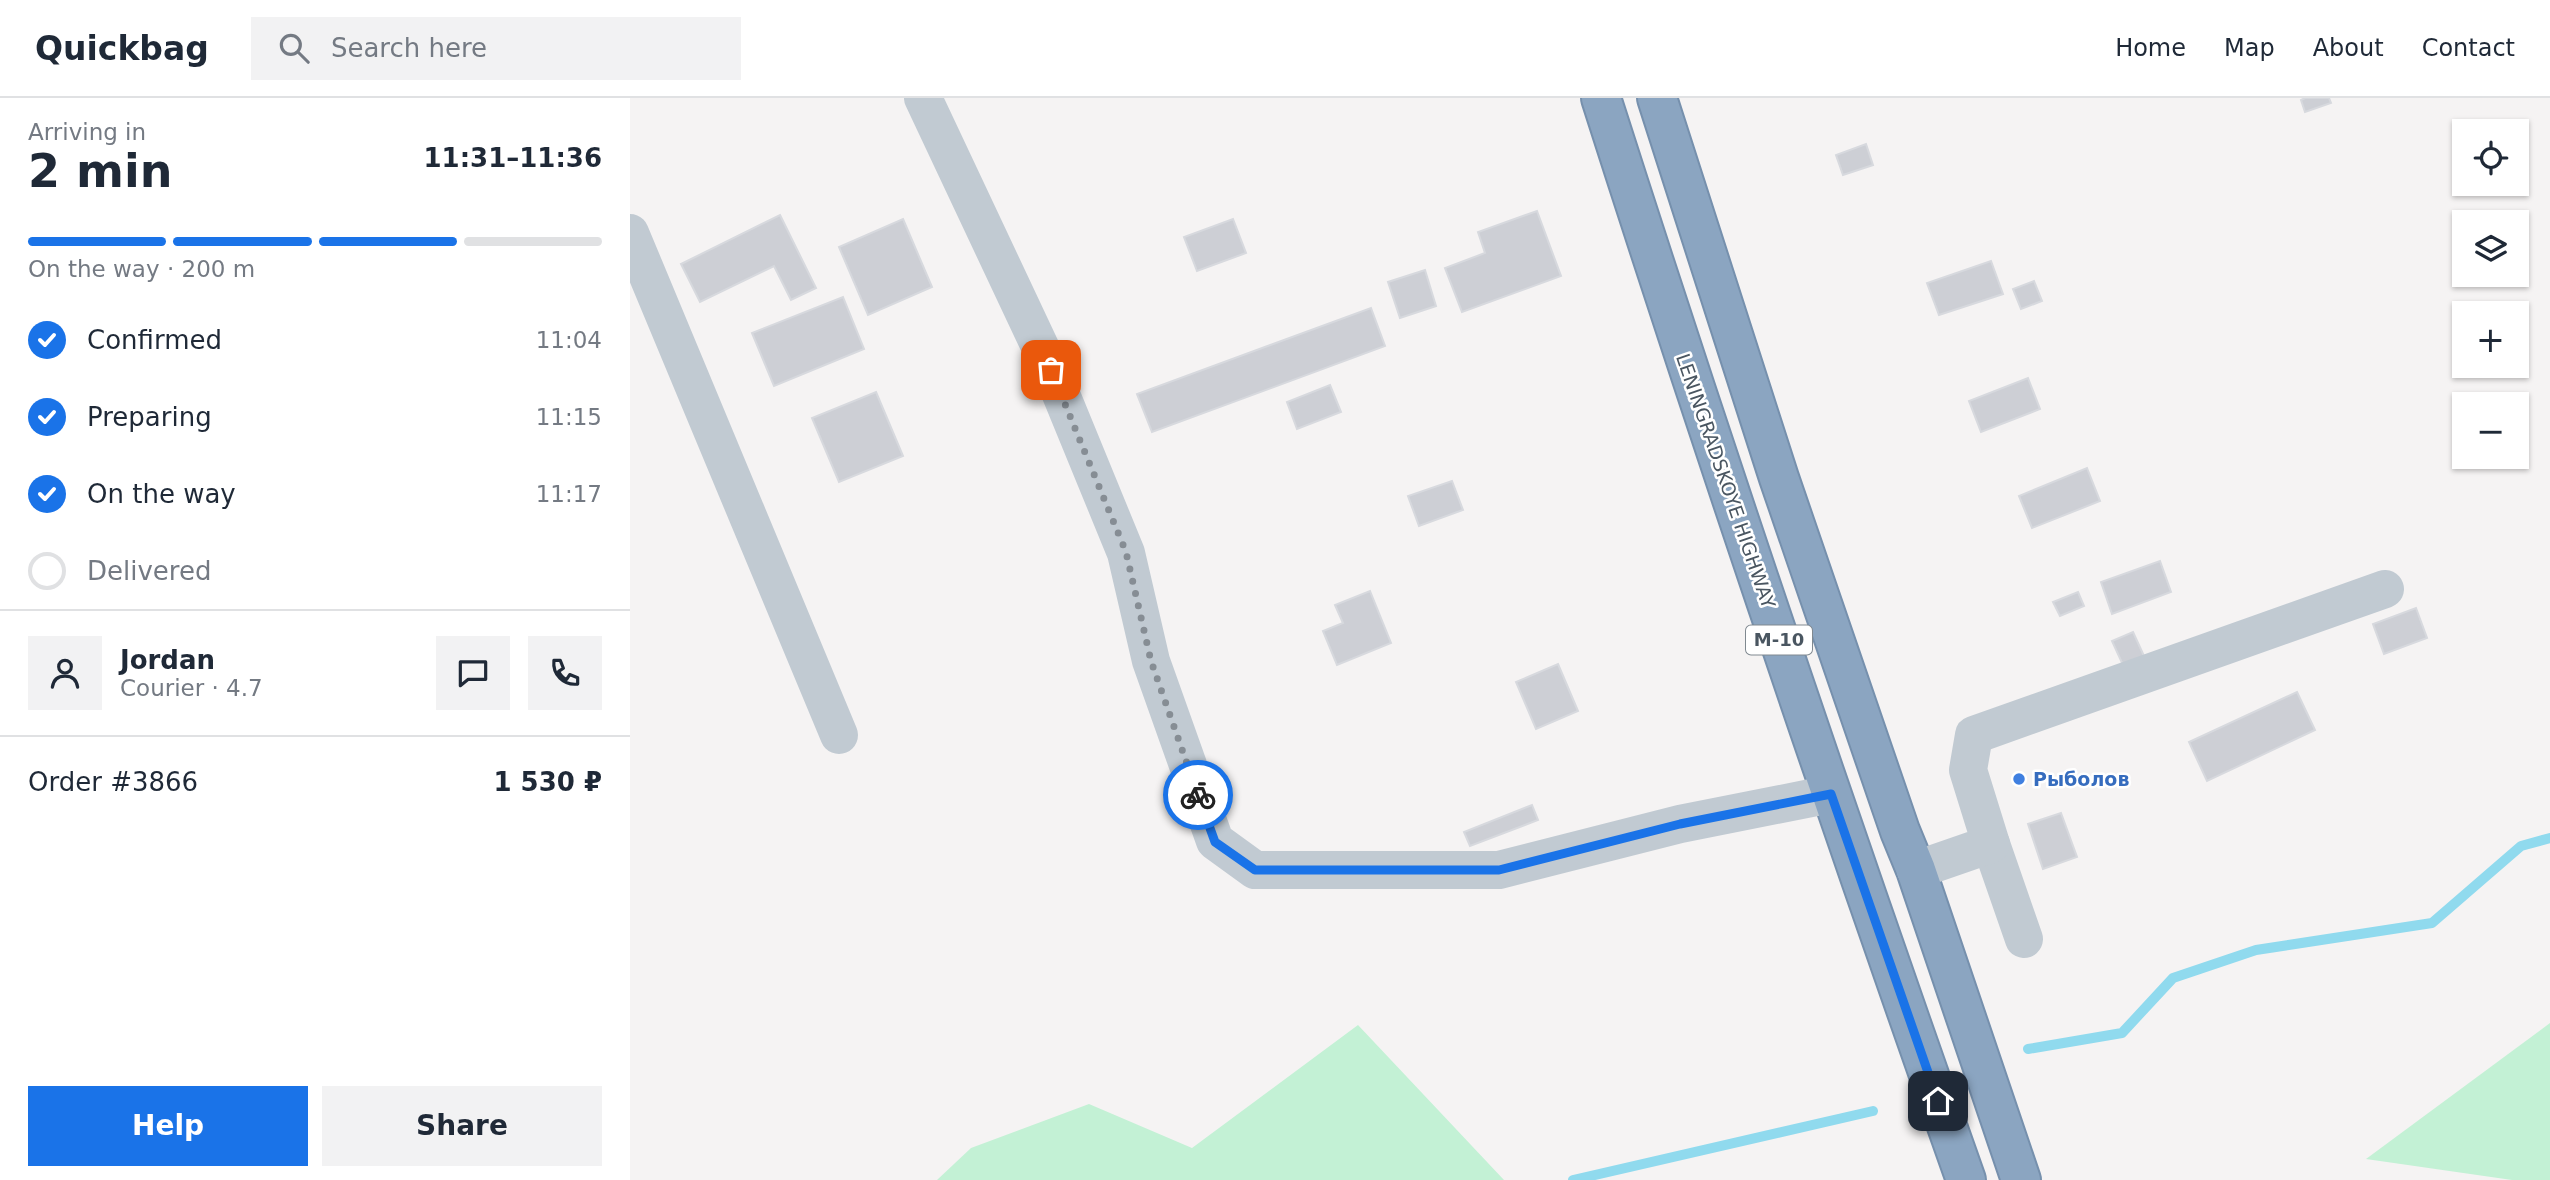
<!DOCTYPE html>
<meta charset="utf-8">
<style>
:root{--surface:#fff;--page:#f2f2f3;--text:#1f2937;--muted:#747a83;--line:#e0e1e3;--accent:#1a73e8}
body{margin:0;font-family:"DejaVu Sans",sans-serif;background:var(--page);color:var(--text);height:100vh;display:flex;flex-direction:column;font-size:26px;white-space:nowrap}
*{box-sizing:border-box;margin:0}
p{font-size:23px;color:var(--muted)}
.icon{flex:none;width:38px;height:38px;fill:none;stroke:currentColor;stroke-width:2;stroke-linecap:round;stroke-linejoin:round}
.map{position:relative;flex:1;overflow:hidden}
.details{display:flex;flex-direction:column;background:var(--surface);width:630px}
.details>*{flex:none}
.tools{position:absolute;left:1822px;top:21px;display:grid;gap:14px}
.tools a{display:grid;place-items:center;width:77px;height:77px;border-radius:0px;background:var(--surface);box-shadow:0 2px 5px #0004;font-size:35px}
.pin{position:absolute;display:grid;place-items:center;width:60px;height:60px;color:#fff;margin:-30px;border-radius:14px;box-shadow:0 4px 10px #0006}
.courier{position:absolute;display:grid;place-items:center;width:70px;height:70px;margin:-35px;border:5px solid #1a73e8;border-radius:50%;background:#fff;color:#222;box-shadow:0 2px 9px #0007}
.head em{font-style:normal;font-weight:700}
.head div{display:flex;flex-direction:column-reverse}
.head{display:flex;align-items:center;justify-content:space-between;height:119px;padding:0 28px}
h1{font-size:46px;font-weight:700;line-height:52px}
.bar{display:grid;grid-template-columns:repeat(4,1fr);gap:10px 7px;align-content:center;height:84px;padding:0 28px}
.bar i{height:9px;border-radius:5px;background:var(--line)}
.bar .on{background:var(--accent)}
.bar p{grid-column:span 4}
.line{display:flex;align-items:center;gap:18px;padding:0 28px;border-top:2px solid var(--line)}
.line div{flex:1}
.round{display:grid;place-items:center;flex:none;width:74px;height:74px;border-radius:0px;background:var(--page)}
ol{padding:0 28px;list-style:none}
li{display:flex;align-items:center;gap:21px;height:77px}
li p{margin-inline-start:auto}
li .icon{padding:7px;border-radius:50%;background:var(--accent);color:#fff;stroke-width:4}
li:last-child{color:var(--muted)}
li i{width:38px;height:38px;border:4px solid var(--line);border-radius:50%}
.action{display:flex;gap:14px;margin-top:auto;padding:14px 28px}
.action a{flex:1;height:80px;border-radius:0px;background:var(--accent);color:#fff;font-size:28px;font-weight:700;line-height:80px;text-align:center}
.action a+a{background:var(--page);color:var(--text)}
header{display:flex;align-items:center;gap:42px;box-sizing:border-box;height:98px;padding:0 35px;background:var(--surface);border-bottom:2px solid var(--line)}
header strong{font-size:33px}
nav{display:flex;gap:38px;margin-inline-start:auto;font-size:24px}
.search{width:490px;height:63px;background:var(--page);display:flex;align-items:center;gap:18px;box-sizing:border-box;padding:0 24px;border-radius:0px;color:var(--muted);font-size:26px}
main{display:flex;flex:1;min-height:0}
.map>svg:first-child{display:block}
</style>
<header>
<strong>Quickbag</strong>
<div class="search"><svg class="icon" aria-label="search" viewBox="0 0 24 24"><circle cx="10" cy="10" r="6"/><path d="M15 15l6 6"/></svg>Search here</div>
<nav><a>Home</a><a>Map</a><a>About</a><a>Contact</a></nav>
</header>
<main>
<section class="details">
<div class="head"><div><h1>2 min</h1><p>Arriving in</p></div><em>11:31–11:36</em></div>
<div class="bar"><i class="on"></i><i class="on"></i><i class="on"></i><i></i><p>On the way · 200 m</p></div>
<ol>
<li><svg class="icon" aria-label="check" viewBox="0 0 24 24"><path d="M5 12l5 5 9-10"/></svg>Confirmed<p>11:04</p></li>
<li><svg class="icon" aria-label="check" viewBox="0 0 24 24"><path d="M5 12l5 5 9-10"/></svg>Preparing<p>11:15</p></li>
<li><svg class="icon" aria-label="check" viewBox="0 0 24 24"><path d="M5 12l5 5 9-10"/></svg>On the way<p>11:17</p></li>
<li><i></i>Delivered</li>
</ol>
<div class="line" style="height:126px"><a class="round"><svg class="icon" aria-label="person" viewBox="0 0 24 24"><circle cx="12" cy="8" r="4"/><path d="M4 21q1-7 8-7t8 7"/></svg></a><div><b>Jordan</b><p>Courier · 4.7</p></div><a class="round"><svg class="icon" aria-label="chat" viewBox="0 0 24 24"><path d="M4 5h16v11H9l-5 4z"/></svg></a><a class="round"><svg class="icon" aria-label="phone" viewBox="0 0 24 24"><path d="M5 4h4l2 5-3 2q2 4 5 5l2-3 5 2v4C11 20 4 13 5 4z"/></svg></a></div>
<div class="line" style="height:91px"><div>Order #3866</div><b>1 530 ₽</b></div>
<div class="action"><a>Help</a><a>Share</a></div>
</section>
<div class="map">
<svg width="1920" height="1082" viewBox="0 0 1920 1082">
<rect width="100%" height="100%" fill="#f5f3f3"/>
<g fill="#c3f1d5">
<polygon points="1920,925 1920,1082 1882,1082 1736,1061"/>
<polygon points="728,927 874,1082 307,1082 341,1050 459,1006 562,1050"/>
</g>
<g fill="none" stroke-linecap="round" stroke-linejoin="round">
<g stroke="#90daee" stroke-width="10">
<polyline points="1398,951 1492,935 1543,880 1626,852 1802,825 1891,748 1920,740"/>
<polyline points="943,1082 1243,1013"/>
</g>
</g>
<g fill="#cdcfd5" stroke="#d7d9de" stroke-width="2">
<polygon points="1675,0 1699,0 1701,5 1675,14 1671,2"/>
<polygon points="1236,46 1243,67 1213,77 1206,57"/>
<polygon points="907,113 931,178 832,214 815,170 855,155 848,134"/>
<polygon points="150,117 186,190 161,202 144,168 70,204 51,166"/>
<polygon points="273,121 302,189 238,217 209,149"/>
<polygon points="603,121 616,155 567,173 554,139"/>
<polygon points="1361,163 1373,196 1309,217 1297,185"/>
<polygon points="795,172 806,208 770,220 758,184"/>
<polygon points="1404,183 1412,203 1391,211 1383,191"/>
<polygon points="213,199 234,251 144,288 122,235"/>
<polygon points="741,210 755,248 522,334 507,296"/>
<polygon points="1398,280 1410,311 1351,334 1339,303"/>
<polygon points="700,287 711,314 667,331 657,304"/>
<polygon points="246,294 273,358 209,384 182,320"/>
<polygon points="1457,370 1470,403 1402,430 1389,398"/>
<polygon points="822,383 833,412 789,428 778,398"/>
<polygon points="1530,463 1541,494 1482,516 1471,484"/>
<polygon points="740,493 761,545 707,567 693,533 713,525 705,507"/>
<polygon points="1448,494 1454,508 1430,518 1423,504"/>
<polygon points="1786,510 1797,540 1754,556 1743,526"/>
<polygon points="1503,534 1514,558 1493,567 1482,543"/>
<polygon points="928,566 948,613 906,631 886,584"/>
<polygon points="1667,594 1685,632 1577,683 1559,644"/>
<polygon points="902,707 908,722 840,748 834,734"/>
<polygon points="1431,715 1447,759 1413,771 1398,726"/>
</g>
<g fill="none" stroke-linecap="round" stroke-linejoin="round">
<g stroke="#7690ad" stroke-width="42">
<g id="highway">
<path d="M971,0C1087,363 1209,723 1336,1082"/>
<polyline points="1027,0 1149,380 1270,733 1286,772 1391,1082"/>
</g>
</g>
<g stroke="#c1cad2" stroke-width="38">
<polyline points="293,0 421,272 496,455 521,563 585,743 625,772 869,772 1050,726 1201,696"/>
<polyline points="0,135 209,637"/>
<polyline points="1361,746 1394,841"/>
<polyline points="1286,772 1361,746 1338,672 1344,637 1755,491"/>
</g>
<use href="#highway" stroke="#8ba5c1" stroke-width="38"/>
</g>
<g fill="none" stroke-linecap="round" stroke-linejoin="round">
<polyline stroke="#868d94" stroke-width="7" stroke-dasharray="0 12.6" points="421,272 496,454 521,563 568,697"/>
<polyline stroke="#1a73e8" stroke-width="9" points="568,697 585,744 625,772 869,772 1050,726 1201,696 1308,1003"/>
</g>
<circle fill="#3f7fe0" stroke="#fff" stroke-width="2.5" cx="1389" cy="681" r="7"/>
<g text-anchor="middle" stroke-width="5" stroke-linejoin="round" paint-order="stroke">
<rect fill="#fff" stroke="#808990" stroke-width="2" x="1116" y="527.5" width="66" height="29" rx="5"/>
<g font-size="18" font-weight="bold" fill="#4a5661">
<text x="1149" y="548">М-10</text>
</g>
<g font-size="19" fill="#4a5661" stroke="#fff">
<text transform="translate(1096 383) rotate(71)" y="7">LENINGRADSKOYE HIGHWAY</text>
</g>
<g font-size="19" font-weight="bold" fill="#366cbe" stroke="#fff" text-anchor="start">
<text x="1403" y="688">Рыболов</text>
</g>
</g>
</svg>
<div class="tools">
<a><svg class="icon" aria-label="locate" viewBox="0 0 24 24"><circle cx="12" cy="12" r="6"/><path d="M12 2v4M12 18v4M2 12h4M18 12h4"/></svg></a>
<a><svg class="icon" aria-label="layers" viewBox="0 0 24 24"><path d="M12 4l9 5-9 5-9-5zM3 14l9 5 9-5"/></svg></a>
<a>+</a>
<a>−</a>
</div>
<div class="pin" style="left:421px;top:272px;background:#ea580c"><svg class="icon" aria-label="bag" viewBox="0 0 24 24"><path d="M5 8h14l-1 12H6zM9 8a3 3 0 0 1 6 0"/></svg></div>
<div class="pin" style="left:1308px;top:1003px;background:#1f2937"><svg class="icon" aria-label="home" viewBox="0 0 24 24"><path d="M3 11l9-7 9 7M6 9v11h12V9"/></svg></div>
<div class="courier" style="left:568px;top:697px"><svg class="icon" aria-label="bike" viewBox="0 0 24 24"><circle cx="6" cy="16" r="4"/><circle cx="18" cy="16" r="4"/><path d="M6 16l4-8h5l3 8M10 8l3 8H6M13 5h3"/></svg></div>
</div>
</main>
